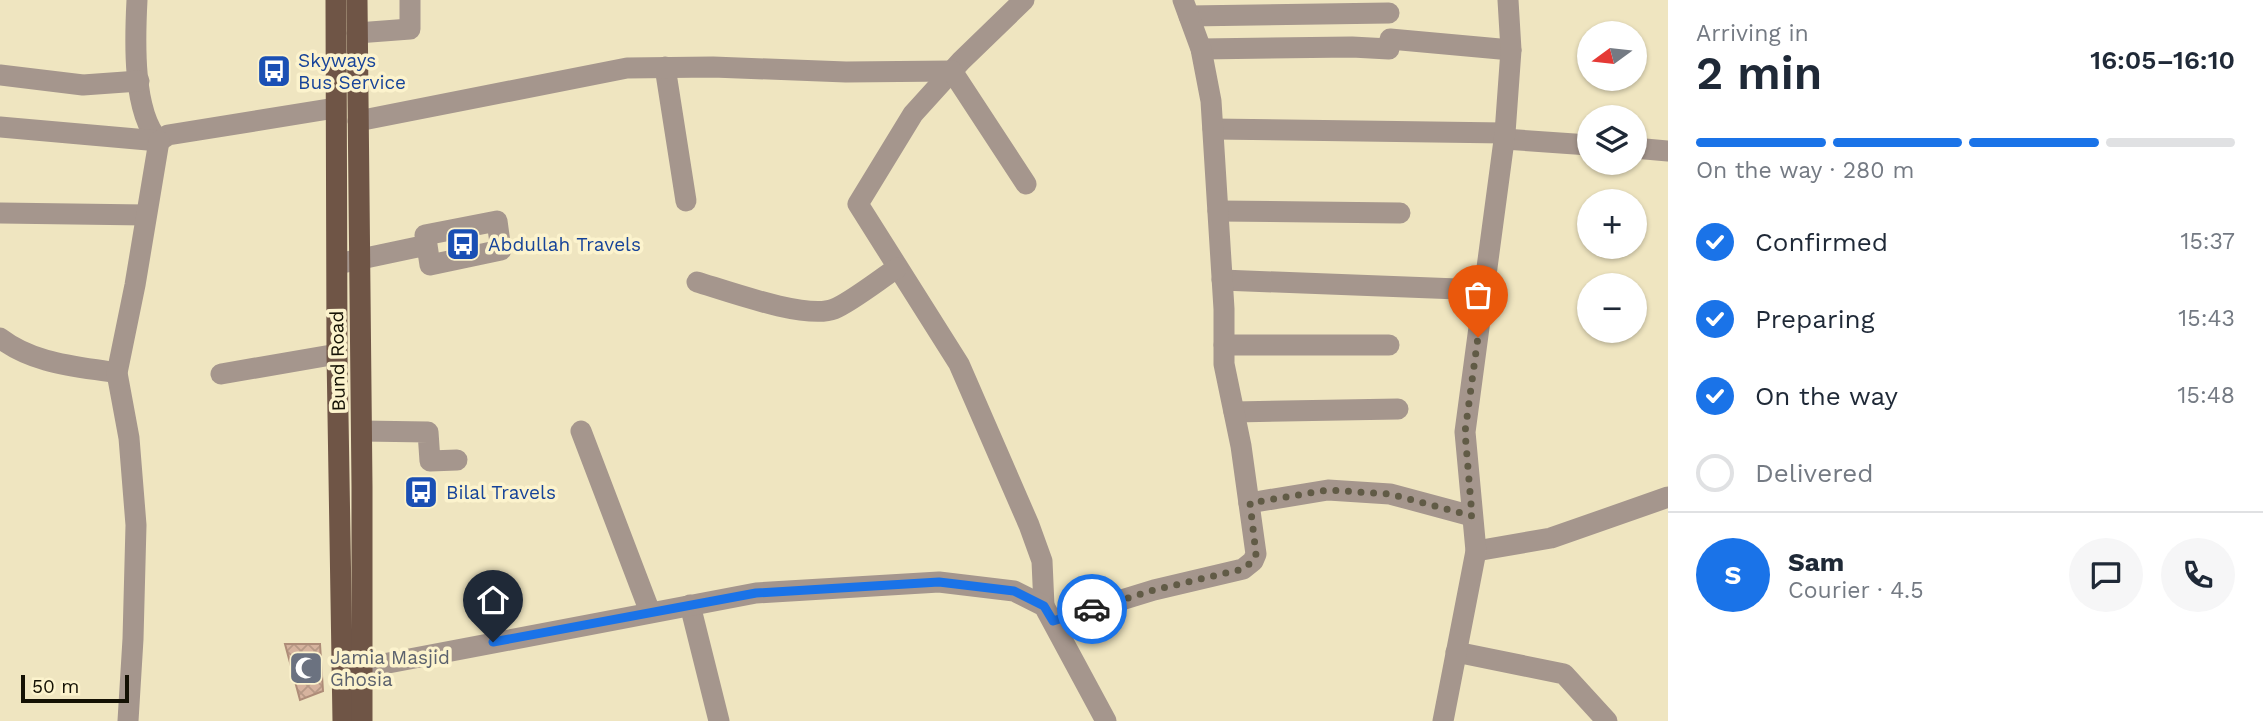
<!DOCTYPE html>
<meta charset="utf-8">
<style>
:root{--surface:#fff;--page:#f6f6f7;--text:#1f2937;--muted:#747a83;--line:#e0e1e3;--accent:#1a73e8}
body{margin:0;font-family:"Work Sans",sans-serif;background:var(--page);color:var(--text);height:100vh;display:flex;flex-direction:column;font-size:26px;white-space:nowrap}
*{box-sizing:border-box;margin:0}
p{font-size:23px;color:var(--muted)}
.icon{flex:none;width:38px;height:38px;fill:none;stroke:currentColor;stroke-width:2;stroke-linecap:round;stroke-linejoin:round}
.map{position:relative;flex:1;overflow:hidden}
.details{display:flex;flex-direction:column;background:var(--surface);width:595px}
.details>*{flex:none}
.needle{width:46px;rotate:255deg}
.tools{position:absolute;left:1577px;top:21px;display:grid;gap:14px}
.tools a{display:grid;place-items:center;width:70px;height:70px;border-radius:50%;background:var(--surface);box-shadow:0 2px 5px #0004;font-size:35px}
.scale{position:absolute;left:21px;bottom:18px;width:108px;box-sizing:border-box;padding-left:7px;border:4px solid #141104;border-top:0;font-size:19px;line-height:24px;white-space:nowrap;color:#141104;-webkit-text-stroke:5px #fcf3cd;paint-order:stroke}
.pin{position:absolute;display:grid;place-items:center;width:60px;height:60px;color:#fff;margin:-72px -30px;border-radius:50% 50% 50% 0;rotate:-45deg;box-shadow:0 0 7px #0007}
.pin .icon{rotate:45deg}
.courier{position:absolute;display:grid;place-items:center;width:70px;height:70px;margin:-35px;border:5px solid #1a73e8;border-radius:50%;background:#fff;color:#222;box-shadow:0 2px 9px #0007}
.summary em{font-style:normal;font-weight:600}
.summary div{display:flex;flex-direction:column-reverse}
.summary{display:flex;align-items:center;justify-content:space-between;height:119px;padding:0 28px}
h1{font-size:46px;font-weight:600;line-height:52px}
.bar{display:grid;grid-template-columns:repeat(4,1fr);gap:10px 7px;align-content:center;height:84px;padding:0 28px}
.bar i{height:9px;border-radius:5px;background:var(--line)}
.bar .on{background:var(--accent)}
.bar p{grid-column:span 4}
.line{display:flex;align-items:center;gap:18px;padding:0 28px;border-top:2px solid var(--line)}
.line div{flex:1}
.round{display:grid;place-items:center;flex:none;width:74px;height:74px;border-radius:37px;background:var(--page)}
ol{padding:0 28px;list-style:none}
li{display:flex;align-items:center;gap:21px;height:77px}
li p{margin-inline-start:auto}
li .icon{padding:7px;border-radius:50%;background:var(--accent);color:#fff;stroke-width:4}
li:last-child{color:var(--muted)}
li i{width:38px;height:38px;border:4px solid var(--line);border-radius:50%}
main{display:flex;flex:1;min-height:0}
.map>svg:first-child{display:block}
</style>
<main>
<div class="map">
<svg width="1668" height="721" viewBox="0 0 1668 721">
<defs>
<pattern id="building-cross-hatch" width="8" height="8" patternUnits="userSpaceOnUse" patternTransform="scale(1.75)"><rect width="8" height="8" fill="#d6b39e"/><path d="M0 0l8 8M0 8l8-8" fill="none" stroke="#b79986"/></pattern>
</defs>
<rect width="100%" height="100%" fill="#efe5c0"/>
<polygon fill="url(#building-cross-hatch)" stroke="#ae8c78" stroke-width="2" points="285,644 320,644 323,691 300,700"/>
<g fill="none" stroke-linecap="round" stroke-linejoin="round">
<g stroke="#a5968d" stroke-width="21">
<path d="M137,0C135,38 132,112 159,141"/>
<polyline points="1024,0 961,61 913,114 858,204 959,364 1029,525 1042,561 1044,606"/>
<polyline points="1189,16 1389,13"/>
<polyline points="357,33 410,29 410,0"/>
<polyline points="1201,49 1352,47 1389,49 1390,39 1511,50"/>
<polyline points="665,67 686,201"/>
<polyline points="0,75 83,85 139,81"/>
<polyline points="358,121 627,68 713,67 846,72 952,71 1026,184"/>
<polyline points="0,127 159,141 168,135 335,108"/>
<polyline points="1213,129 1505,133"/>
<polyline points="1504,139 1589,145"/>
<polyline points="1634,148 1668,151"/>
<polyline points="1218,211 1400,213"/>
<polyline points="0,213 146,215"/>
<polyline points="342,263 427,245 425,235 497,221 501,250 430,265 427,245"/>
<polyline points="1222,280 1484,290"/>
<path d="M697,282C727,291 807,320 834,309C851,302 880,279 897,268"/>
<path d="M0,338C34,364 76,366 117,373"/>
<polyline points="1224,345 1389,345"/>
<polyline points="221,374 337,354"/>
<polyline points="1234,412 1398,409"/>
<polyline points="362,431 428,432 430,461 457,460"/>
<polyline points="581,431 650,612"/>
<polyline points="1249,503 1328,490 1390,494 1472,516"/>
<polyline points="1476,551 1551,538 1668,497"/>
<polyline points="690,605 719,721"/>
<polyline points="1053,621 1154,590 1243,569 1253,561 1256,554 1241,446 1224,364 1224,309 1211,101 1201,49 1183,0"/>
<polyline points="1456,652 1564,674 1607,721"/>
<polyline points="362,668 756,593 939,582 1014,591 1044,606 1106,721"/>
<polyline points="128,721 133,639 136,525 129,438 117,373 135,285 159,141"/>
<polyline points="1443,721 1476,551 1465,432 1505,133 1511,50 1508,0"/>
</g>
<g stroke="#6f5546" stroke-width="21">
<polyline points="336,0 337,354 343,721"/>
<polyline points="357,0 362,487 362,721"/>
</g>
</g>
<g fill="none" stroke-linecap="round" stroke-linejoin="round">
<polyline stroke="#615b46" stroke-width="7" stroke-dasharray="0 12.6" points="1092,609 1154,590 1243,569 1253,561 1256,554 1250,503 1328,490 1390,494 1472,516 1465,432 1478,337"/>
<polyline stroke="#1a73e8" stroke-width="9" points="493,642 756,593 939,582 1014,591 1044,606 1053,621 1092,609"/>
</g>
<defs>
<g id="bus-square" transform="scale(1.75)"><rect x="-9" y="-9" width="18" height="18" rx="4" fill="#1a4fb4" stroke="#fcf3cd"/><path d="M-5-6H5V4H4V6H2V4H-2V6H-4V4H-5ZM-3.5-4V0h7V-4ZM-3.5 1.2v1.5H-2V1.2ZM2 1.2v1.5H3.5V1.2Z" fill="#fff"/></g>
<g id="mosque-square" transform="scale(1.75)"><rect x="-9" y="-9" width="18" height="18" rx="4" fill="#6b7280" stroke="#fcf3cd"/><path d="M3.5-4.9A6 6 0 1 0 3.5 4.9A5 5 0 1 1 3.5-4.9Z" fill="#fff"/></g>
</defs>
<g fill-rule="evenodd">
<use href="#bus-square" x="274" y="71"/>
<use href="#bus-square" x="463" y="244"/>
<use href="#bus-square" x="421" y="492"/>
<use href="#mosque-square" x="306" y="668"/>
</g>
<g text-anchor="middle" stroke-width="7" stroke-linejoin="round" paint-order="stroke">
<g font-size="19" fill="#164399" stroke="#fcf3cd" text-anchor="start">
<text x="298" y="67">Skyways<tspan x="298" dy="22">Bus Service</tspan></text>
<text x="488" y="251">Abdullah Travels</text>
<text x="446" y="499">Bilal Travels</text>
</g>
<g font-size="19" fill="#141104" stroke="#fcf3cd">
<text transform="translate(337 361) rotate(-91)" y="7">Bund Road</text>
</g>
<g font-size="19" fill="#5b616d" stroke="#fcf3cd" text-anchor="start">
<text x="330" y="664">Jamia Masjid<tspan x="330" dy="22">Ghosia</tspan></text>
</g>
</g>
</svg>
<div class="tools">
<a><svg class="needle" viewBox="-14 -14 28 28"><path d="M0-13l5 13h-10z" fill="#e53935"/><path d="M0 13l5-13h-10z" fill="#747a83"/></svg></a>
<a><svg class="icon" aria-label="layers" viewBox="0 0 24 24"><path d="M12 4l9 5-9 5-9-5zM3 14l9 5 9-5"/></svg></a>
<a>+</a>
<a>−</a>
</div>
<div class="scale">50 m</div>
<div class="pin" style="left:1478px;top:337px;background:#ea580c"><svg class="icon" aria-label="bag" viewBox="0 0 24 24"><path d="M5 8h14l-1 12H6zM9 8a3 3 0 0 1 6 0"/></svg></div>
<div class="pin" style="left:493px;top:642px;background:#1f2937"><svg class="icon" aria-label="home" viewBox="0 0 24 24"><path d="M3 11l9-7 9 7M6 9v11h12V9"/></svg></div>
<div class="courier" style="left:1092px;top:609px"><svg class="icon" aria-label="car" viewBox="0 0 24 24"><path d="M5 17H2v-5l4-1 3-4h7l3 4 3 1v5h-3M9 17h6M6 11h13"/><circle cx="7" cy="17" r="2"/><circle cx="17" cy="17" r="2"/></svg></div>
</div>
<section class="details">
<div class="summary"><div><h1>2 min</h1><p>Arriving in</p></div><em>16:05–16:10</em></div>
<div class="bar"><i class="on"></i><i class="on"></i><i class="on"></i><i></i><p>On the way · 280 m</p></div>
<ol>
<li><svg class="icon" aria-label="check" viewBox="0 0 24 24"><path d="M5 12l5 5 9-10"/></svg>Confirmed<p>15:37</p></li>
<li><svg class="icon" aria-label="check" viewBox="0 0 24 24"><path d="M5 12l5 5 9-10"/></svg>Preparing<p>15:43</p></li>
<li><svg class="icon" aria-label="check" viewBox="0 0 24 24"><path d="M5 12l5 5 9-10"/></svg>On the way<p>15:48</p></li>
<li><i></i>Delivered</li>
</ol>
<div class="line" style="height:126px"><b class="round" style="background:var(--accent);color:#fff">S</b><div><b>Sam</b><p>Courier · 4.5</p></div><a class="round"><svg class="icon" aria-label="chat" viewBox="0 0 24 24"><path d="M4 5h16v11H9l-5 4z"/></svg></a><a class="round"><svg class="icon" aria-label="phone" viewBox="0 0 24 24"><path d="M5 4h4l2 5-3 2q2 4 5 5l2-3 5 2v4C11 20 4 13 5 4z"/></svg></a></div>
</section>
</main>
